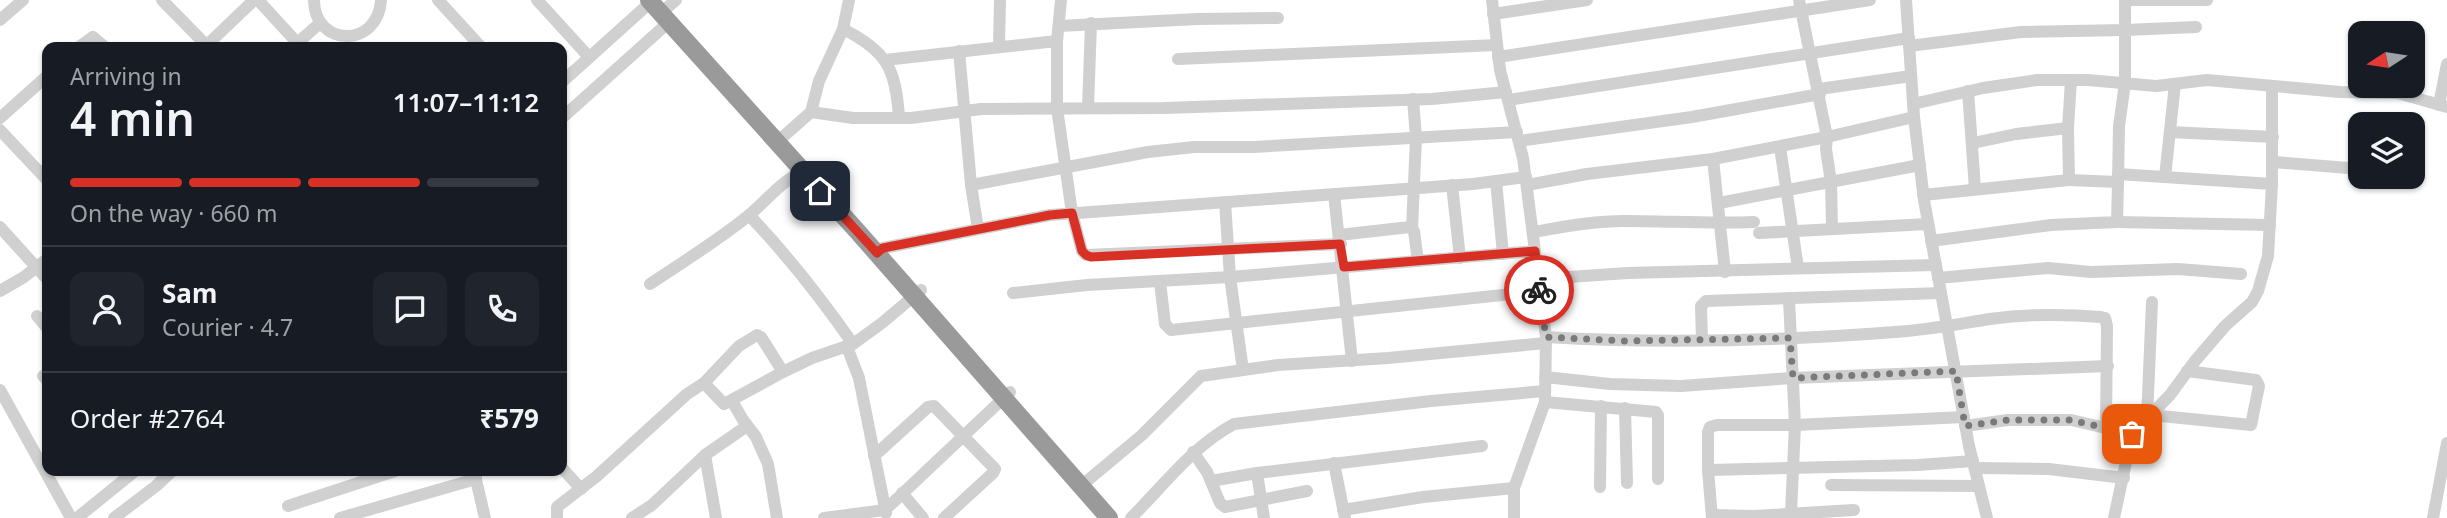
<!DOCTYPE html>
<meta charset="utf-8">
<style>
:root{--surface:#171b24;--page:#20242c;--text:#f1f3f6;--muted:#9ea1a6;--line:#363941;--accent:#d93025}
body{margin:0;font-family:"Noto Sans",sans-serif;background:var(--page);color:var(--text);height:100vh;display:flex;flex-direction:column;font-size:26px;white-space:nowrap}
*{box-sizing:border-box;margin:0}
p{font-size:23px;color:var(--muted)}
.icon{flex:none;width:38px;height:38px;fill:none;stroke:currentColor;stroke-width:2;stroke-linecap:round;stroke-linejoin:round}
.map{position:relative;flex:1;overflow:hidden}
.panel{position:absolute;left:42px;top:42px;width:525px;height:434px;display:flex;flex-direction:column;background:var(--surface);border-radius:14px;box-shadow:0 2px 5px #0004}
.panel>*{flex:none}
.needle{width:46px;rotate:258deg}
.controls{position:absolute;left:2348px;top:21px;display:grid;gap:14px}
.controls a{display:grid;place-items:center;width:77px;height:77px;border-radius:14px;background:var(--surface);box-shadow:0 2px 5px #0004;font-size:35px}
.pin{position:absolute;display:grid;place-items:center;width:60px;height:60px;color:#fff;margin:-30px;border-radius:14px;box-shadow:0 4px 10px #0006}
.courier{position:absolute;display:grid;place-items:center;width:70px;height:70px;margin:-35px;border:5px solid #d93025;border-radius:50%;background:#fff;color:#222;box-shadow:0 2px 9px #0007}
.head em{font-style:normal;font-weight:600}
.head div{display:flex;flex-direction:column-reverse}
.head{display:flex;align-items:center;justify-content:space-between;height:119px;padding:0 28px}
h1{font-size:46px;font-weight:600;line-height:52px}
.bar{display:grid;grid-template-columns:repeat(4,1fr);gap:10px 7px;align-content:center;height:84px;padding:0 28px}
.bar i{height:9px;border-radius:5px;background:var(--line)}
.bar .current{background:var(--accent)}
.bar p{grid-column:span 4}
.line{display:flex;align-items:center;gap:18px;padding:0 28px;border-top:2px solid var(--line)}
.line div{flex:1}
.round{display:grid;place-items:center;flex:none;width:74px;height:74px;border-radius:14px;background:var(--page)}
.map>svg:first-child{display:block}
</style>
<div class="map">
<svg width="2447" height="518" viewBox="0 0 2447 518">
<rect width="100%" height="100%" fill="#fff"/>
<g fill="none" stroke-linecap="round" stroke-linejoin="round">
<g stroke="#d0d0d0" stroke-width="12">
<polyline points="162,0 208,47"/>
<polyline points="258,0 301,47"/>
<path d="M314,0C314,47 378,49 381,0"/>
<polyline points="438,0 481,47"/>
<polyline points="537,0 589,57"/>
<polyline points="1061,0 1057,41 1057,108 1072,213 1082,251 1086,255 1341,244"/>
<polyline points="1492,0 1500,70 1523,158 1546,337 1545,402 1514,488 1514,518"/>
<polyline points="1799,0 1827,137 1914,117"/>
<polyline points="1906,0 1914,117 1924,200 1969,446 1987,518"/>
<polyline points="2125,0 2207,0"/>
<polyline points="661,13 676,0"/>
<polyline points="1493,14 1587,0"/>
<polyline points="0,20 23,0"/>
<polyline points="1059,26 1198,19 1278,18"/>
<polyline points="843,29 849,0"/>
<polyline points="207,45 254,0"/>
<polyline points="999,46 1000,0"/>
<polyline points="1909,46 2021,32 2125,30 2125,0"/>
<polyline points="79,47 93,37 105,47"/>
<polyline points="293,47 320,23"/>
<polyline points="959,51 971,185 978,229"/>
<polyline points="1498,57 1870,0"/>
<polyline points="1178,59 1497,45"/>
<polyline points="885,60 1057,41"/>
<polyline points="562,82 653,0"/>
<polyline points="1819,89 1911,76"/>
<polyline points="1968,91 1975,189"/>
<polyline points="1508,100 1909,38"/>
<polyline points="1913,104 1983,88 2037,80 2088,80 2156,86 2207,80 2340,92 2398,93 2447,107"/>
<polyline points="2439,105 2447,64"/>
<polyline points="1088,108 1091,23"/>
<path d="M811,112L819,81L843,29C887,51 896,69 899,118"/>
<polyline points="0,118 47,76"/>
<polyline points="562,118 669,22"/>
<polyline points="0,130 47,180"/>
<polyline points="2170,132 2273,137"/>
<polyline points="1519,141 1692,117 1820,94"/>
<polyline points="776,143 811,112 853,118 911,118 981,109 1164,108 1432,99 1506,92"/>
<polyline points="1973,143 2016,134 2068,128"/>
<polyline points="1780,147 1798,268"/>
<polyline points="1713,159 1725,272"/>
<polyline points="2274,162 2361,169"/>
<polyline points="2118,174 2272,184 2272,86"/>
<polyline points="2165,177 2175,84"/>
<polyline points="2069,180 2118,182 2119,126 2125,83 2125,30 2196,27"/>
<polyline points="1496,181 1503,254"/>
<polyline points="971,185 1148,152 1194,147 1254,147 1517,132"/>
<polyline points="1452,185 1460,258"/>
<polyline points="1527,185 1587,174 1713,159 1827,137 1826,149 1831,182 1832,228"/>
<polyline points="1334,194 1352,361"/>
<polyline points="1923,195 2069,180 2068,128 2071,80"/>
<polyline points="1225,202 1230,277 1243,370"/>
<polyline points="1719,203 1920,165"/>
<path d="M749,215C787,255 821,298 853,344"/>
<polyline points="2117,222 2270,225"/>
<polyline points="0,227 47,279"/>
<polyline points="1412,229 1416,138 1413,99"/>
<path d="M1533,232C1563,227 1593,221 1624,221C1668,221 1711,224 1754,222"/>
<polyline points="1759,233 1928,224"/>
<polyline points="1339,235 1410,227 1414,231 1418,261"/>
<polyline points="1931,241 2051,225 2117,222 2118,182"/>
<polyline points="877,253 883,248 1050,215 1473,184 1526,177"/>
<polyline points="1938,278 2048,268 2091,272 2178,269 2241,274"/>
<polyline points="1539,279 1628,273 1936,265"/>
<polyline points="1160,282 1165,324 1171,330 1540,291"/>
<path d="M650,284C683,262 717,241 748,216C766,201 781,182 802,171"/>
<polyline points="0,291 24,277 47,259"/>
<polyline points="1013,293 1087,285 1230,277 1535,251"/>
<polyline points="1789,299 1795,425 1791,513"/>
<polyline points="37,316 47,328"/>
<polygon points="757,335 761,337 783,372 724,404 704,383 739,346"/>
<path d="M1546,337C1662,344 1779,341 1895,332C1927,330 1958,324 1990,319C2026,314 2064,314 2101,317L2105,318L2107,326L2106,427"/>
<polyline points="1702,340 1701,306 1706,301 1941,293"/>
<polyline points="847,347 859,378 886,513"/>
<polyline points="783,372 812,358 853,344 882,323 921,290"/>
<polyline points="43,376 47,380"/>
<polyline points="1545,377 1610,384 1681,386 1792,378 2108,366"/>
<polyline points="0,390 71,518"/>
<polyline points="732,401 743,420 756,437 768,464 777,518"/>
<polyline points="1545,402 1656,412 1658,415 1658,479"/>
<polyline points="1625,408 1627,483"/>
<polyline points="2151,415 2251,425 2259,386 2256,380 2187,371"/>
<polyline points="2147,419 2152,302"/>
<polyline points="1965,426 2008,420 2071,420 2132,434"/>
<polyline points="1193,452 1207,472 1220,503 1225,507 1307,491"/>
<polyline points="705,455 716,518"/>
<polyline points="874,456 928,407 934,406 995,469 993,473 944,518"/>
<polyline points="1334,463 1345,518"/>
<polyline points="562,468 581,489"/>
<polyline points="1975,468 2049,469 2124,478"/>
<polyline points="1708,470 1918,465 1973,461"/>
<polyline points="474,471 485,518"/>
<polyline points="1257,473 1482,446"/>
<polyline points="1211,481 1257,473 1264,518"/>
<polyline points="1831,485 1979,486"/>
<polyline points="1081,486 1142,435 1201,376 1278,365 1388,358 1546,343"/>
<polyline points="1600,487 1601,406"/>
<polyline points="902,493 923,518"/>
<polyline points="288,506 395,471"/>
<polyline points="1343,510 1423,497 1514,488"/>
<polyline points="1712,515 1755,516 1854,510"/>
<polyline points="77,518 135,471"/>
<polyline points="114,518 156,486 172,471"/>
<polyline points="340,518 476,479"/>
<polyline points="557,518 557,507 597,476 687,394 704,383"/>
<polyline points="632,518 652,505 705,455 747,426"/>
<polyline points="824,518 885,510 1010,392"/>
<path d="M1131,518C1164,485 1193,446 1234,424L1431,401L1545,391"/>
<polyline points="1712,518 1708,470 1708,432 1710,427 1717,425 1795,425 1964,417"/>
<polyline points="2114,518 2132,434 2170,395 2195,361 2225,326 2252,302 2258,291 2268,256 2272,184"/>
<polyline points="2433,518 2447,443"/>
</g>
<polyline stroke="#9a9a9a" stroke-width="18" points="649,0 858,232 1109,518"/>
</g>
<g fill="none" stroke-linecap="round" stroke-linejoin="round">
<polyline stroke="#7a7a7a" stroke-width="7" stroke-dasharray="0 12.6" points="1539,290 1546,337 1625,341 1790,338 1793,378 1956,371 1965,426 2008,420 2071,420 2132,434"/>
<polyline stroke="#d93025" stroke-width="9" points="820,191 877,253 883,248 1050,215 1072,213 1082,251 1086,255 1091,257 1340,244 1344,267 1535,251 1539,290"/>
</g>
</svg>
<div class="controls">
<a><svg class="needle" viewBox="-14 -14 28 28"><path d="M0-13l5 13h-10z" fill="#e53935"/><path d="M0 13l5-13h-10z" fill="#9ea1a6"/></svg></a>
<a><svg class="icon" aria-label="layers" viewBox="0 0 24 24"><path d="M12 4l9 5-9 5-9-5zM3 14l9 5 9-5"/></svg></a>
</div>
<div class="pin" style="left:2132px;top:434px;background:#ea580c"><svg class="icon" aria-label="bag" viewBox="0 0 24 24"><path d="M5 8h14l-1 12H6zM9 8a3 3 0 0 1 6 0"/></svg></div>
<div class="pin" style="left:820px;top:191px;background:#1f2937"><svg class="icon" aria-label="home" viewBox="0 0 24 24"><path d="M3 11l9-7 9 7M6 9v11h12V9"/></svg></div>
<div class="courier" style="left:1539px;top:290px"><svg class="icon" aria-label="bike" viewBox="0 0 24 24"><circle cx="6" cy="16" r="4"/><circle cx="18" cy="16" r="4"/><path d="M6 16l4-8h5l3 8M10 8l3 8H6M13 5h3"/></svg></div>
<section class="panel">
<div class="head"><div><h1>4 min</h1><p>Arriving in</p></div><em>11:07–11:12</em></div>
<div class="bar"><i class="current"></i><i class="current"></i><i class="current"></i><i></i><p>On the way · 660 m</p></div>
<div class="line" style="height:126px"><a class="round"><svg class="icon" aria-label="person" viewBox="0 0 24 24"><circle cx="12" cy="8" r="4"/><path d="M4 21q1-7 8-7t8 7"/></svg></a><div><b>Sam</b><p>Courier · 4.7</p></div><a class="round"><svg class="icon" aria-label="chat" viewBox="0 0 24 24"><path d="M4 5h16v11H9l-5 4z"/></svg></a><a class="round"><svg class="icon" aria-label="phone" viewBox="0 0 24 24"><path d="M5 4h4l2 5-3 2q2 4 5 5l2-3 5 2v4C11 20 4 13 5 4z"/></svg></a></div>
<div class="line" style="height:91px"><div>Order #2764</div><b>₹579</b></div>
</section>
</div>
